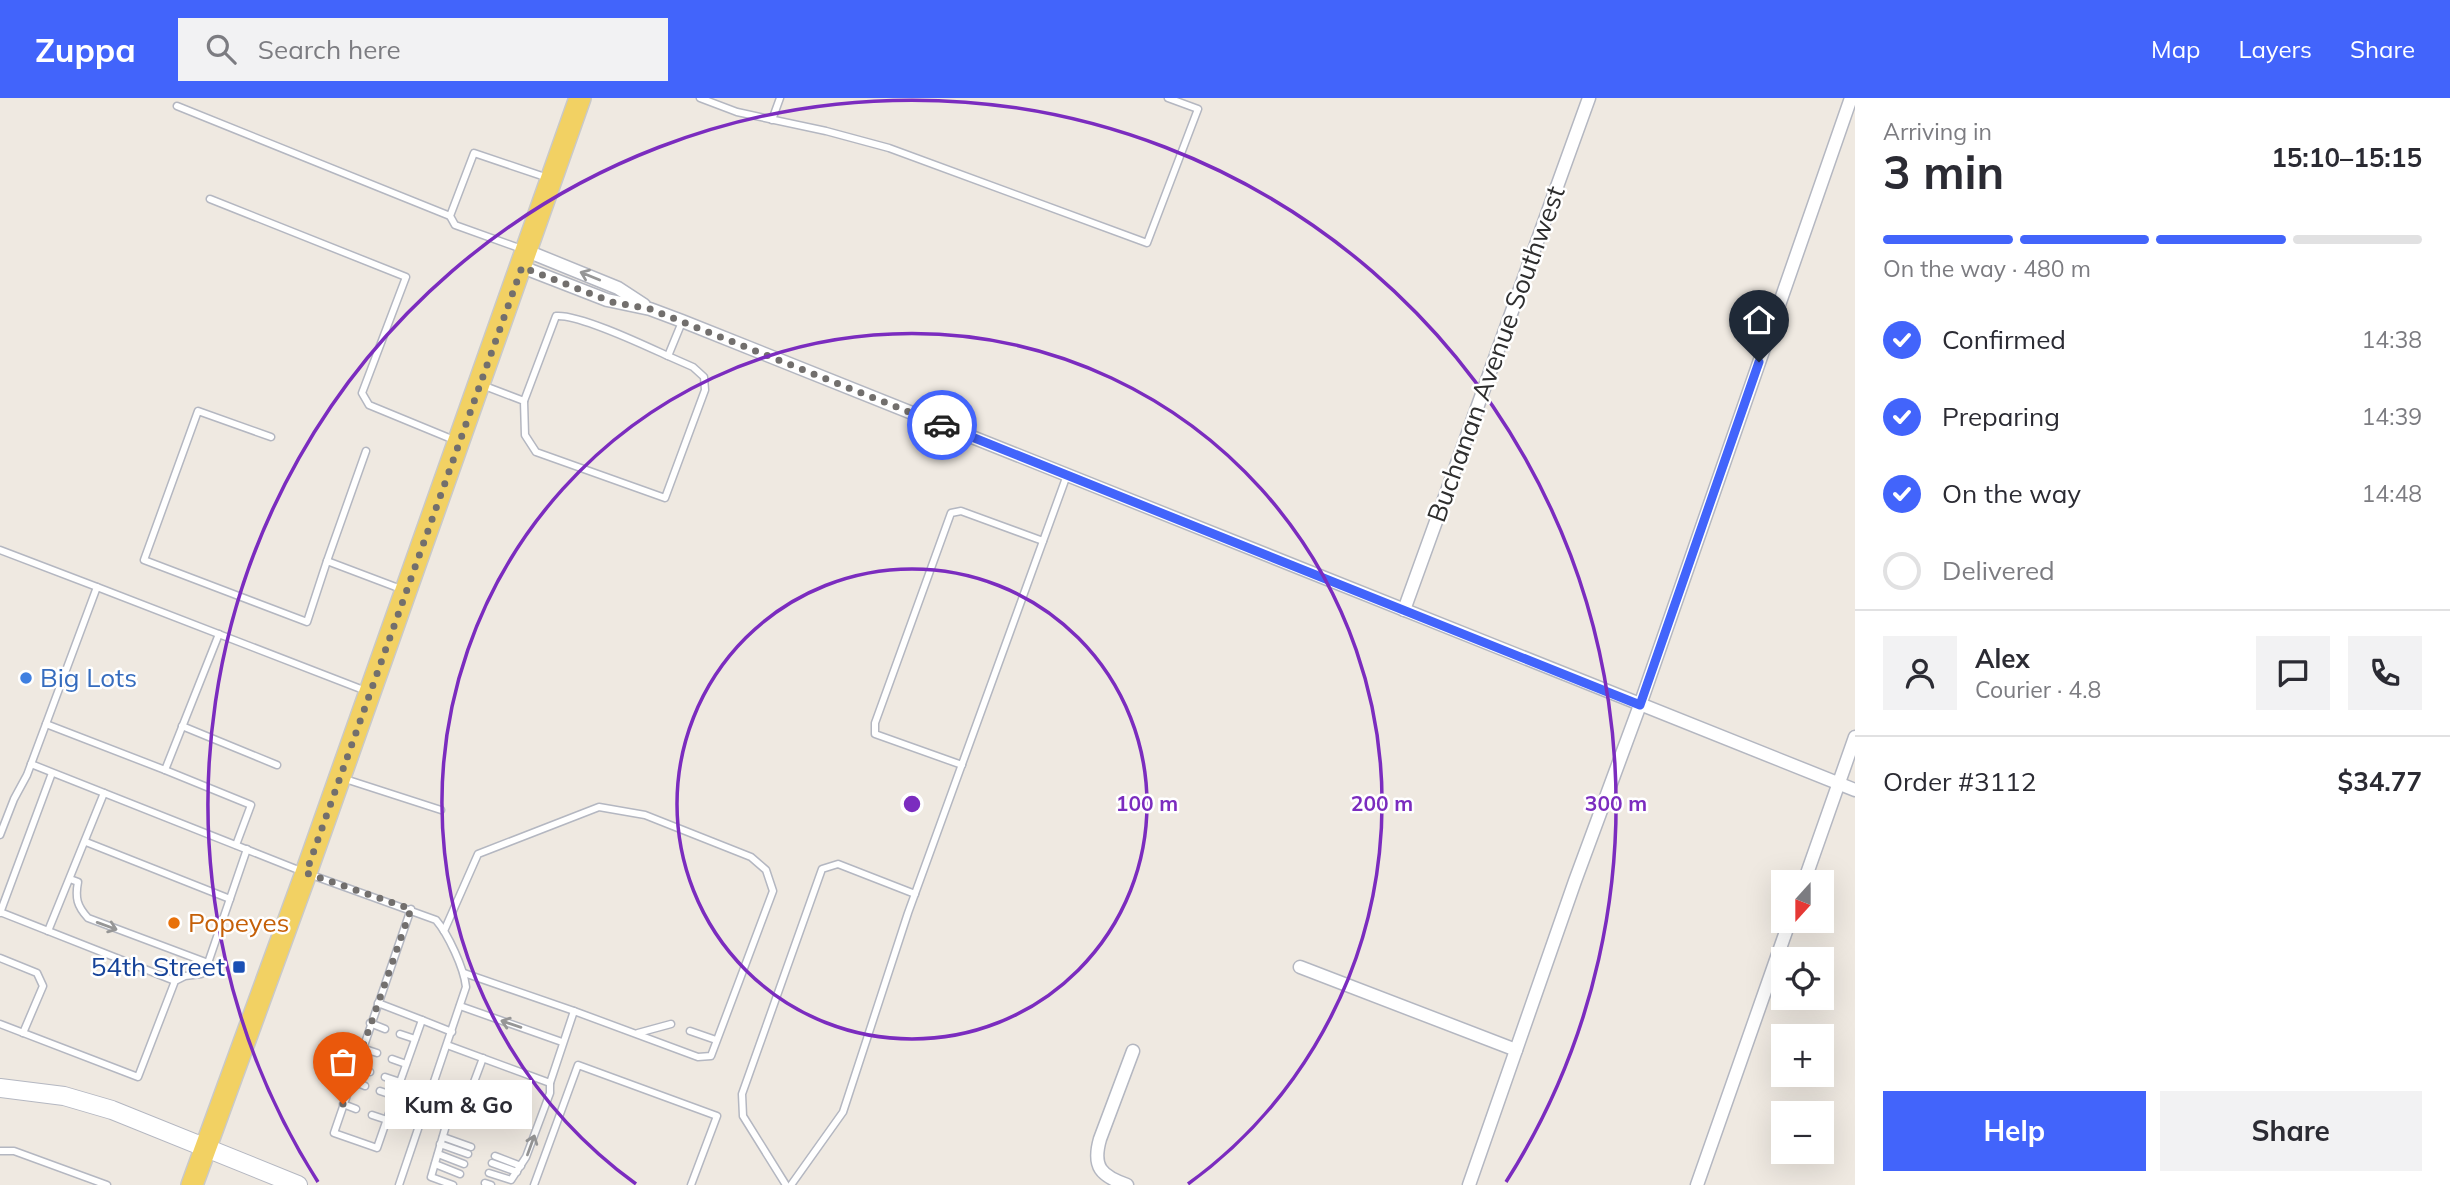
<!DOCTYPE html>
<meta charset="utf-8">
<style>
:root{--surface:#fff;--page:#f2f2f3;--text:#2b2b33;--muted:#7c7c81;--line:#e1e1e2;--accent:#4264fb}
body{margin:0;font-family:Mulish,sans-serif;background:var(--page);color:var(--text);height:100vh;display:flex;flex-direction:column;font-size:26px;white-space:nowrap}
*{box-sizing:border-box;margin:0}
p{font-size:23px;color:var(--muted)}
.icon{flex:none;width:38px;height:38px;fill:none;stroke:currentColor;stroke-width:2;stroke-linecap:round;stroke-linejoin:round}
.map{position:relative;flex:1;overflow:hidden}
.drawer{display:flex;flex-direction:column;background:var(--surface);width:595px}
.drawer>*{flex:none}
.needle{width:46px;rotate:201deg}
.fabs{position:absolute;left:1771px;top:772px;display:grid;gap:14px}
.fabs a{display:grid;place-items:center;width:63px;height:63px;border-radius:0px;background:var(--surface);box-shadow:0 7px 28px #0002;font-size:35px}
.pin{position:absolute;display:grid;place-items:center;width:60px;height:60px;color:#fff;margin:-72px -30px;border-radius:50% 50% 50% 0;rotate:-45deg;box-shadow:0 0 7px #0007}
.pin .icon{rotate:45deg}
.courier{position:absolute;display:grid;place-items:center;width:70px;height:70px;margin:-35px;border:5px solid #4264fb;border-radius:50%;background:#fff;color:#222;box-shadow:0 2px 9px #0007}
.bubble{position:absolute;height:49px;border-radius:0px;background:var(--surface);box-shadow:0 7px 28px #0002;font-size:23px;font-weight:700;line-height:49px;text-align:center}
.summary em{font-style:normal;font-weight:700}
.summary div{display:flex;flex-direction:column-reverse}
.summary{display:flex;align-items:center;justify-content:space-between;height:119px;padding:0 28px}
h1{font-size:46px;font-weight:700;line-height:52px}
.bar{display:grid;grid-template-columns:repeat(4,1fr);gap:10px 7px;align-content:center;height:84px;padding:0 28px}
.bar i{height:9px;border-radius:5px;background:var(--line)}
.bar .active{background:var(--accent)}
.bar p{grid-column:span 4}
.line{display:flex;align-items:center;gap:18px;padding:0 28px;border-top:2px solid var(--line)}
.line div{flex:1}
.round{display:grid;place-items:center;flex:none;width:74px;height:74px;border-radius:0px;background:var(--page)}
ol{padding:0 28px;list-style:none}
li{display:flex;align-items:center;gap:21px;height:77px}
li p{margin-inline-start:auto}
li .icon{padding:7px;border-radius:50%;background:var(--accent);color:#fff;stroke-width:4}
li:last-child{color:var(--muted)}
li i{width:38px;height:38px;border:4px solid var(--line);border-radius:50%}
.action{display:flex;gap:14px;margin-top:auto;padding:14px 28px}
.action a{flex:1;height:80px;border-radius:0px;background:var(--accent);color:#fff;font-size:28px;font-weight:700;line-height:80px;text-align:center}
.action a+a{background:var(--page);color:var(--text)}
header{display:flex;align-items:center;gap:42px;box-sizing:border-box;height:98px;padding:0 35px;background:var(--accent);color:#fff}
header strong{font-size:33px}
nav{display:flex;gap:38px;margin-inline-start:auto;font-size:24px}
.search{width:490px;height:63px;background:var(--page);display:flex;align-items:center;gap:18px;box-sizing:border-box;padding:0 24px;border-radius:0px;color:var(--muted);font-size:26px}
main{display:flex;flex:1;min-height:0}
.map>svg:first-child{display:block}
</style>
<header>
<strong>Zuppa</strong>
<div class="search"><svg class="icon" aria-label="search" viewBox="0 0 24 24"><circle cx="10" cy="10" r="6"/><path d="M15 15l6 6"/></svg>Search here</div>
<nav><a>Map</a><a>Layers</a><a>Share</a></nav>
</header>
<main>
<div class="map">
<svg width="1855" height="1087" viewBox="0 0 1855 1087">
<rect width="100%" height="100%" fill="#efe9e1"/>
<g fill="none" stroke-linecap="round" stroke-linejoin="round">
<g stroke="#b4b7c1" stroke-width="9">
<g id="service">
<polyline points="700,0 737,14 826,33 889,50 1147,145 1198,11 1168,0"/>
<polyline points="177,8 450,118"/>
<polyline points="772,22 780,0"/>
<polyline points="210,101 406,179 362,295 369,307 454,342"/>
<polyline points="522,151 455,127 450,118 474,55 548,80"/>
<polyline points="482,287 524,303 525,337 536,354 665,400 705,292 704,279 693,269 668,258 682,224"/>
<path d="M524,303L556,218C579,216 644,247 668,258"/>
<polyline points="271,339 198,313 144,462 307,524 327,463 401,491"/>
<polyline points="0,452 97,489"/>
<polyline points="327,463 366,353"/>
<polyline points="46,626 165,672 219,536"/>
<polyline points="182,628 277,667"/>
<path d="M31,666L306,775L436,822C448,836 464,870 466,889L399,1087"/>
<polyline points="962,667 875,636 875,625 951,415 961,413 1043,443"/>
<polyline points="165,672 251,707 236,747"/>
<polyline points="342,680 441,712"/>
<polyline points="0,737 14,701 27,677 97,489 366,593"/>
<polyline points="86,744 230,801"/>
<path d="M70,781L78,784C75,800 77,808 88,820L208,865"/>
<polyline points="411,811 334,1035 377,1050 395,998 425,1010"/>
<polyline points="0,814 175,883"/>
<polyline points="0,815 52,675"/>
<polyline points="48,833 104,695"/>
<polyline points="444,833 478,756 599,709 645,717 751,759 766,772 773,793 711,958 698,959 574,913 464,875"/>
<polyline points="0,860 37,875 43,888 23,935"/>
<polyline points="378,905 422,922"/>
<polyline points="460,908 562,944"/>
<polyline points="370,925 385,931"/>
<polyline points="0,926 138,979 175,883 185,878 201,876 208,865 247,751"/>
<polyline points="690,933 716,942"/>
<polyline points="638,935 671,926"/>
<polyline points="400,936 415,941"/>
<polyline points="447,947 550,985 574,913"/>
<polyline points="362,950 377,955"/>
<polyline points="392,961 406,966"/>
<polyline points="355,969 370,974"/>
<polyline points="385,979 400,984"/>
<polyline points="351,982 365,988"/>
<polyline points="380,993 395,998 422,922 452,934"/>
<polyline points="343,1006 356,1011"/>
<polyline points="372,1017 387,1022"/>
<polyline points="443,1039 471,1049"/>
<polyline points="440,1046 468,1056"/>
<polyline points="0,1053 14,1053 107,1087"/>
<polyline points="438,1056 464,1066"/>
<polyline points="495,1058 521,1068"/>
<polyline points="492,1065 517,1074"/>
<polyline points="435,1066 460,1076"/>
<polyline points="489,1075 511,1082 526,1059 550,995 550,985"/>
<polyline points="485,1085 491,1087"/>
<polyline points="453,1087 431,1079 447,1024 474,984 483,960"/>
<polyline points="534,1087 578,967 717,1018 691,1087"/>
<polyline points="786,1087 743,1018 742,996 822,771 838,766 915,796"/>
<polyline points="791,1087 843,1014 908,815 1067,377"/>
</g>
</g>
<g stroke="#b4b7c1" stroke-width="15">
<g id="minor">
<polyline points="527,153 618,190 644,207"/>
<polyline points="522,169 607,202 650,211 682,223 1855,692"/>
<polyline points="1404,512 1589,0"/>
<polyline points="1804,784 1855,639"/>
<polyline points="1300,869 1516,952"/>
<path d="M1127,1087C1101,1078 1092,1069 1100,1041L1133,953"/>
<polyline points="1469,1087 1575,783 1640,607 1851,0"/>
<polyline points="1697,1087 1790,822"/>
</g>
</g>
<g stroke="#b4b7c1" stroke-width="20">
<polyline id="secondary" points="0,990 64,998 112,1012 298,1087"/>
</g>
<g stroke="#c9c9c9" stroke-width="24">
<polyline id="primary" points="192,1087 306,775 580,0"/>
</g>
<use href="#service" stroke="#fff" stroke-width="6"/>
<use href="#minor" stroke="#fff" stroke-width="12"/>
<use href="#secondary" stroke="#fff" stroke-width="18"/>
<use href="#primary" stroke="#f2d163" stroke-width="21"/>
</g>
<defs><path id="oneway-shaft" d="M-6 0H5M1.5-3L5.5 0L1.5 3" fill="none" stroke-width="1.6" stroke-linecap="round" stroke-linejoin="round" transform="scale(1.75)"/></defs>
<g stroke="#969696">
<use href="#oneway-shaft" transform="translate(590 178) rotate(-158)"/>
<use href="#oneway-shaft" transform="translate(107 828) rotate(20)"/>
<use href="#oneway-shaft" transform="translate(511 926) rotate(-161)"/>
<use href="#oneway-shaft" transform="translate(531 1047) rotate(-70)"/>
</g>
<g fill="none" stroke-linecap="round" stroke-linejoin="round">
<polyline stroke="#726f6d" stroke-width="7" stroke-dasharray="0 12.6" points="343,1006 411,811 306,775 522,169 612,204 650,211 942,327"/>
<polyline stroke="#4264fb" stroke-width="9" points="942,327 1640,607 1759,264"/>
</g>
<g fill="none" stroke="#7b2cbf" stroke-width="3.5">
<circle cx="912" cy="706" r="235"/>
<path d="M636 1086A470 470 0 1 1 1188 1086"/>
<path d="M318 1084A704 704 0 1 1 1506 1084"/>
</g>
<circle fill="#3f7fe0" stroke="#fff" stroke-width="2.5" cx="26" cy="580" r="7"/>
<circle fill="#e8710a" stroke="#fff" stroke-width="2.5" cx="174" cy="825" r="7"/>
<rect fill="#1a4fb4" stroke="#fff" stroke-width="2.5" x="232" y="862" width="14" height="14" rx="3.5"/>
<g text-anchor="middle" stroke-width="5" stroke-linejoin="round" paint-order="stroke">
<g font-size="26" fill="#2e2e2e" stroke="#fff">
<text transform="translate(1496 256) rotate(-70)" y="9">Buchanan Avenue Southwest</text>
</g>
<g font-size="26" fill="#366cbe" stroke="#fff" text-anchor="start">
<text x="40" y="589">Big Lots</text>
</g>
<g font-size="26" fill="#c56008" stroke="#fff" text-anchor="start">
<text x="188" y="834">Popeyes</text>
</g>
<g font-size="26" fill="#164399" stroke="#fff" text-anchor="end">
<text x="225" y="878">54th Street</text>
</g>
</g>
<circle cx="912" cy="706" r="10" fill="#7b2cbf" stroke="#fff" stroke-width="3.5"/>
<g font-size="21" text-anchor="middle" font-weight="bold" fill="#7b2cbf" stroke="#fff" stroke-width="5" stroke-linejoin="round" paint-order="stroke">
<text x="1147" y="713">100 m</text>
<text x="1382" y="713">200 m</text>
<text x="1616" y="713">300 m</text>
</g>
</svg>
<div class="fabs">
<a><svg class="needle" viewBox="-14 -14 28 28"><path d="M0-13l5 13h-10z" fill="#e53935"/><path d="M0 13l5-13h-10z" fill="#7c7c81"/></svg></a>
<a><svg class="icon" aria-label="locate" viewBox="0 0 24 24"><circle cx="12" cy="12" r="6"/><path d="M12 2v4M12 18v4M2 12h4M18 12h4"/></svg></a>
<a>+</a>
<a>−</a>
</div>
<div class="pin" style="left:343px;top:1006px;background:#ea580c"><svg class="icon" aria-label="bag" viewBox="0 0 24 24"><path d="M5 8h14l-1 12H6zM9 8a3 3 0 0 1 6 0"/></svg></div>
<div class="pin" style="left:1759px;top:264px;background:#1f2937"><svg class="icon" aria-label="home" viewBox="0 0 24 24"><path d="M3 11l9-7 9 7M6 9v11h12V9"/></svg></div>
<div class="courier" style="left:942px;top:327px"><svg class="icon" aria-label="car" viewBox="0 0 24 24"><path d="M5 17H2v-5l4-1 3-4h7l3 4 3 1v5h-3M9 17h6M6 11h13"/><circle cx="7" cy="17" r="2"/><circle cx="17" cy="17" r="2"/></svg></div>
<div class="bubble" style="left:385px;top:982px;width:147px">Kum &amp; Go</div>
</div>
<section class="drawer">
<div class="summary"><div><h1>3 min</h1><p>Arriving in</p></div><em>15:10–15:15</em></div>
<div class="bar"><i class="active"></i><i class="active"></i><i class="active"></i><i></i><p>On the way · 480 m</p></div>
<ol>
<li><svg class="icon" aria-label="check" viewBox="0 0 24 24"><path d="M5 12l5 5 9-10"/></svg>Confirmed<p>14:38</p></li>
<li><svg class="icon" aria-label="check" viewBox="0 0 24 24"><path d="M5 12l5 5 9-10"/></svg>Preparing<p>14:39</p></li>
<li><svg class="icon" aria-label="check" viewBox="0 0 24 24"><path d="M5 12l5 5 9-10"/></svg>On the way<p>14:48</p></li>
<li><i></i>Delivered</li>
</ol>
<div class="line" style="height:126px"><a class="round"><svg class="icon" aria-label="person" viewBox="0 0 24 24"><circle cx="12" cy="8" r="4"/><path d="M4 21q1-7 8-7t8 7"/></svg></a><div><b>Alex</b><p>Courier · 4.8</p></div><a class="round"><svg class="icon" aria-label="chat" viewBox="0 0 24 24"><path d="M4 5h16v11H9l-5 4z"/></svg></a><a class="round"><svg class="icon" aria-label="phone" viewBox="0 0 24 24"><path d="M5 4h4l2 5-3 2q2 4 5 5l2-3 5 2v4C11 20 4 13 5 4z"/></svg></a></div>
<div class="line" style="height:91px"><div>Order #3112</div><b>$34.77</b></div>
<div class="action"><a>Help</a><a>Share</a></div>
</section>
</main>
